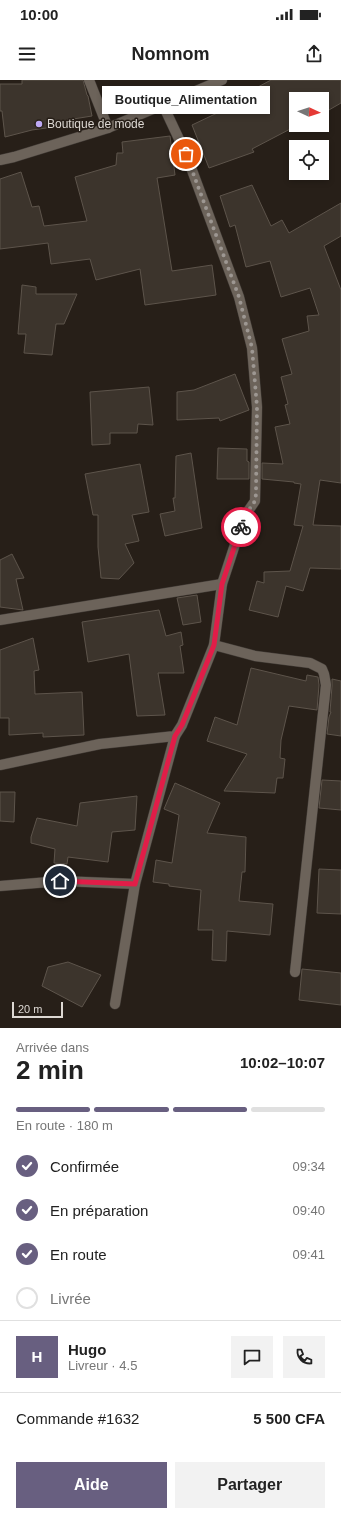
<!DOCTYPE html>
<html lang="fr">
<meta charset="utf-8">
<style>
:root{--surface:#fff;--page:#f2f2f2;--text:#222;--muted:#767676;--line:#e0e0e0;--accent:#685f80}
body{margin:0;font-family:Helvetica,sans-serif;background:var(--page);color:var(--text);height:100vh;display:flex;flex-direction:column;font-size:15px;white-space:nowrap}
*{box-sizing:border-box;margin:0}
p{font-size:13px;color:var(--muted)}
.icon{flex:none;width:22px;height:22px;fill:none;stroke:currentColor;stroke-width:2;stroke-linecap:round;stroke-linejoin:round}
.map{position:relative;height:948px;overflow:hidden}
.sheet{display:flex;flex-direction:column;background:var(--surface);flex:1}
.sheet>*{flex:none}
.needle{width:26px;rotate:93deg}
.fabs{position:absolute;left:289px;top:12px;display:grid;gap:8px}
.fabs a{display:grid;place-items:center;width:40px;height:40px;border-radius:0px;background:var(--surface);box-shadow:0 2px 6px #0003;font-size:20px}
.scale{position:absolute;left:12px;bottom:10px;width:51px;box-sizing:border-box;padding-left:4px;border:2px solid #ddd8d3;border-top:0;font-size:11px;line-height:14px;white-space:nowrap;color:#ddd8d3;-webkit-text-stroke:3px #271f18;paint-order:stroke}
.pin{position:absolute;display:grid;place-items:center;width:34px;height:34px;color:#fff;margin:-17px;border:2px solid #fff;border-radius:50%;box-shadow:0 1px 4px #0007}
.courier{position:absolute;display:grid;place-items:center;width:40px;height:40px;margin:-20px;border:3px solid #e11d48;border-radius:50%;background:#fff;color:#222;box-shadow:0 1px 5px #0007}
.bubble{position:absolute;height:28px;border-radius:0px;background:var(--surface);box-shadow:0 2px 6px #0003;font-size:13px;font-weight:700;line-height:28px;text-align:center}
.overview em{font-style:normal;font-weight:700}
.overview div{display:flex;flex-direction:column-reverse}
.overview{display:flex;align-items:center;justify-content:space-between;height:68px;padding:0 16px}
h1{font-size:26px;font-weight:700;line-height:30px}
.bar{display:grid;grid-template-columns:repeat(4,1fr);gap:6px 4px;align-content:center;height:48px;padding:0 16px}
.bar i{height:5px;border-radius:3px;background:var(--line)}
.bar .selected{background:var(--accent)}
.bar p{grid-column:span 4}
.line{display:flex;align-items:center;gap:10px;padding:0 16px;border-top:1px solid var(--line)}
.line div{flex:1}
.round{display:grid;place-items:center;flex:none;width:42px;height:42px;border-radius:0px;background:var(--page)}
ol{padding:0 16px;list-style:none}
li{display:flex;align-items:center;gap:12px;height:44px}
li p{margin-inline-start:auto}
li .icon{padding:4px;border-radius:50%;background:var(--accent);color:#fff;stroke-width:4}
li:last-child{color:var(--muted)}
li i{width:22px;height:22px;border:2px solid var(--line);border-radius:50%}
.action{display:flex;gap:8px;margin-top:auto;padding:8px 16px}
.action a{flex:1;height:46px;border-radius:0px;background:var(--accent);color:#fff;font-size:16px;font-weight:700;line-height:46px;text-align:center}
.action a+a{background:var(--page);color:var(--text)}
.status{display:flex;justify-content:space-between;align-items:center;height:28px;padding:0 20px;background:var(--surface);direction:ltr}
.status svg{height:11px;fill:currentColor}
header{display:flex;justify-content:space-between;align-items:center;height:52px;padding:0 16px;background:var(--surface);font-size:18px;font-weight:700}
.map>svg:first-child{display:block}
</style>
<div class="status"><b>10:00</b><svg viewBox="0 0 49 12"><path d="M0 12V9h3v3zM5 12V6h3v6zM10 12V3h3v9zM15 12V0h3v12zM26 1h20v11H26zM47 4h2v5h-2z"/></svg></div>
<header><svg class="icon" aria-label="menu" viewBox="0 0 24 24"><path d="M4 6h16M4 12h16M4 18h16"/></svg>Nomnom<svg class="icon" aria-label="share" viewBox="0 0 24 24"><path d="M12 15V3M7 8l5-5 5 5M5 13v7h14v-7"/></svg></header>
<div class="map">
<svg width="341" height="948" viewBox="0 0 341 948">
<rect width="100%" height="100%" fill="#271f18"/>
<g fill="#3c342c" stroke="#5d544b">
<polygon points="22,0 83,0 87,15 88,16 92,36 67,40 68,45 32,50 5,57 2,31 0,31 0,4 22,4"/>
<polygon points="271,0 341,0 341,23 322,34 322,19 296,19 296,46 252,69 254,72 209,88 192,45 232,26 230,22"/>
<polygon points="170,56 175,95 157,98 172,191 212,185 216,215 145,225 140,189 96,200 90,179 51,184 48,163 0,169 0,99 21,92 32,127 39,126 44,146 87,141 75,97 116,85 117,73 123,73 122,62"/>
<polygon points="252,105 271,146 282,140 289,153 341,123 341,156 324,166 341,210 341,403 320,400 313,445 341,446 341,489 310,488 303,511 286,506 278,537 249,530 257,501 264,503 264,492 290,491 303,446 294,445 301,404 294,403 294,402 262,399 262,383 283,384 275,347 290,344 285,325 288,324 281,297 292,294 282,259 309,251 307,236 319,235 310,208 281,217 270,181 246,187 235,145 230,147 220,116"/>
<polygon points="22,205 36,207 36,214 77,214 64,244 56,244 52,275 24,273 26,254 18,254"/>
<polygon points="235,294 249,330 220,341 219,338 177,340 177,312 194,310"/>
<polygon points="149,307 153,345 138,344 137,353 110,353 110,364 92,365 90,312"/>
<polygon points="218,368 247,369 247,381 249,382 249,399 217,399"/>
<polygon points="191,373 202,448 165,456 160,434 175,431 173,418 175,418 176,376"/>
<polygon points="140,384 149,432 132,435 139,461 125,464 134,483 119,499 101,498 98,467 98,435 93,435 85,394"/>
<polygon points="12,474 24,498 16,499 23,530 0,527 0,480"/>
<polygon points="197,515 201,542 183,545 177,518"/>
<polygon points="159,530 166,556 181,552 183,565 180,566 184,593 158,593 165,635 137,636 129,574 88,582 82,542"/>
<polygon points="33,558 39,590 34,591 35,614 82,612 84,655 43,657 43,653 9,655 9,638 0,638 0,570"/>
<polygon points="251,588 306,601 307,595 318,597 319,605 317,630 289,626 281,660 280,678 285,679 283,698 277,698 275,713 224,711 247,674 207,661 215,637 237,645"/>
<polygon points="332,599 341,601 341,656 327,654 329,637 331,632 330,632 332,606"/>
<polygon points="322,700 341,701 341,730 319,728"/>
<polygon points="175,703 220,723 207,753 246,757 245,792 242,792 239,821 273,824 270,855 227,851 226,881 212,880 213,850 198,850 201,810 169,806 169,804 153,802 156,780 172,783 179,735 164,729"/>
<polygon points="0,712 15,712 14,742 0,741"/>
<polygon points="137,716 135,750 112,752 108,782 68,777 67,784 54,783 55,769 31,763 31,757 37,738 77,746 80,723"/>
<polygon points="319,789 341,790 341,834 317,833"/>
<polygon points="68,882 101,895 82,927 42,906 48,887"/>
<polygon points="302,889 341,893 341,925 299,920"/>
</g>
<g fill="none" stroke-linecap="round" stroke-linejoin="round">
<g stroke="#413b36" stroke-width="11">
<g id="minor">
<polyline points="89,0 108,48"/>
<polyline points="0,540 222,504"/>
<polyline points="214,565 255,576 310,583 322,589 324,594 326,605 295,892"/>
<polyline points="0,685 100,664 175,656 182,645 214,565 222,504 244,437 255,421 257,327 252,268 239,217 186,74 163,25"/>
<polyline points="0,806 61,801 135,804"/>
<polyline points="115,924 135,804 175,656"/>
</g>
</g>
<g stroke="#413b36" stroke-width="11">
<polyline id="secondary" points="0,80 14,77 108,48 222,0"/>
</g>
<use href="#minor" stroke="#6c635a" stroke-width="10"/>
<use href="#secondary" stroke="#6c635a" stroke-width="10"/>
</g>
<g fill="none" stroke-linecap="round" stroke-linejoin="round">
<polyline stroke="#9d9792" stroke-width="4" stroke-dasharray="0 7.2" points="186,74 239,217 252,268 257,327 256,414 255,421 244,437 241,447"/>
<polyline stroke="#e11d48" stroke-width="5" points="60,801 135,804 175,656 182,645 214,565 222,504 241,447"/>
</g>
<circle fill="#bea9f4" stroke="#271f18" stroke-width="1.5" cx="39" cy="44" r="4"/>
<g text-anchor="middle" stroke-width="3" stroke-linejoin="round" paint-order="stroke">
<g font-size="12" fill="#ddd8d3" stroke="#271f18" text-anchor="start">
<text x="47" y="48">Boutique de mode</text>
</g>
</g>
</svg>
<div class="fabs">
<a><svg class="needle" viewBox="-14 -14 28 28"><path d="M0-13l5 13h-10z" fill="#e53935"/><path d="M0 13l5-13h-10z" fill="#767676"/></svg></a>
<a><svg class="icon" aria-label="locate" viewBox="0 0 24 24"><circle cx="12" cy="12" r="6"/><path d="M12 2v4M12 18v4M2 12h4M18 12h4"/></svg></a>
</div>
<div class="scale">20 m</div>
<div class="pin" style="left:186px;top:74px;background:#ea580c"><svg class="icon" aria-label="bag" viewBox="0 0 24 24"><path d="M5 8h14l-1 12H6zM9 8a3 3 0 0 1 6 0"/></svg></div>
<div class="pin" style="left:60px;top:801px;background:#1f2937"><svg class="icon" aria-label="home" viewBox="0 0 24 24"><path d="M3 11l9-7 9 7M6 9v11h12V9"/></svg></div>
<div class="courier" style="left:241px;top:447px"><svg class="icon" aria-label="bike" viewBox="0 0 24 24"><circle cx="6" cy="16" r="4"/><circle cx="18" cy="16" r="4"/><path d="M6 16l4-8h5l3 8M10 8l3 8H6M13 5h3"/></svg></div>
<div class="bubble" style="left:102px;top:6px;width:168px">Boutique_Alimentation</div>
</div>
<section class="sheet">
<div class="overview"><div><h1>2 min</h1><p>Arrivée dans</p></div><em>10:02–10:07</em></div>
<div class="bar"><i class="selected"></i><i class="selected"></i><i class="selected"></i><i></i><p>En route · 180 m</p></div>
<ol>
<li><svg class="icon" aria-label="check" viewBox="0 0 24 24"><path d="M5 12l5 5 9-10"/></svg>Confirmée<p>09:34</p></li>
<li><svg class="icon" aria-label="check" viewBox="0 0 24 24"><path d="M5 12l5 5 9-10"/></svg>En préparation<p>09:40</p></li>
<li><svg class="icon" aria-label="check" viewBox="0 0 24 24"><path d="M5 12l5 5 9-10"/></svg>En route<p>09:41</p></li>
<li><i></i>Livrée</li>
</ol>
<div class="line" style="height:72px"><b class="round" style="background:var(--accent);color:#fff">H</b><div><b>Hugo</b><p>Livreur · 4.5</p></div><a class="round"><svg class="icon" aria-label="chat" viewBox="0 0 24 24"><path d="M4 5h16v11H9l-5 4z"/></svg></a><a class="round"><svg class="icon" aria-label="phone" viewBox="0 0 24 24"><path d="M5 4h4l2 5-3 2q2 4 5 5l2-3 5 2v4C11 20 4 13 5 4z"/></svg></a></div>
<div class="line" style="height:52px"><div>Commande #1632</div><b>5 500 CFA</b></div>
<div class="action"><a>Aide</a><a>Partager</a></div>
</section>
